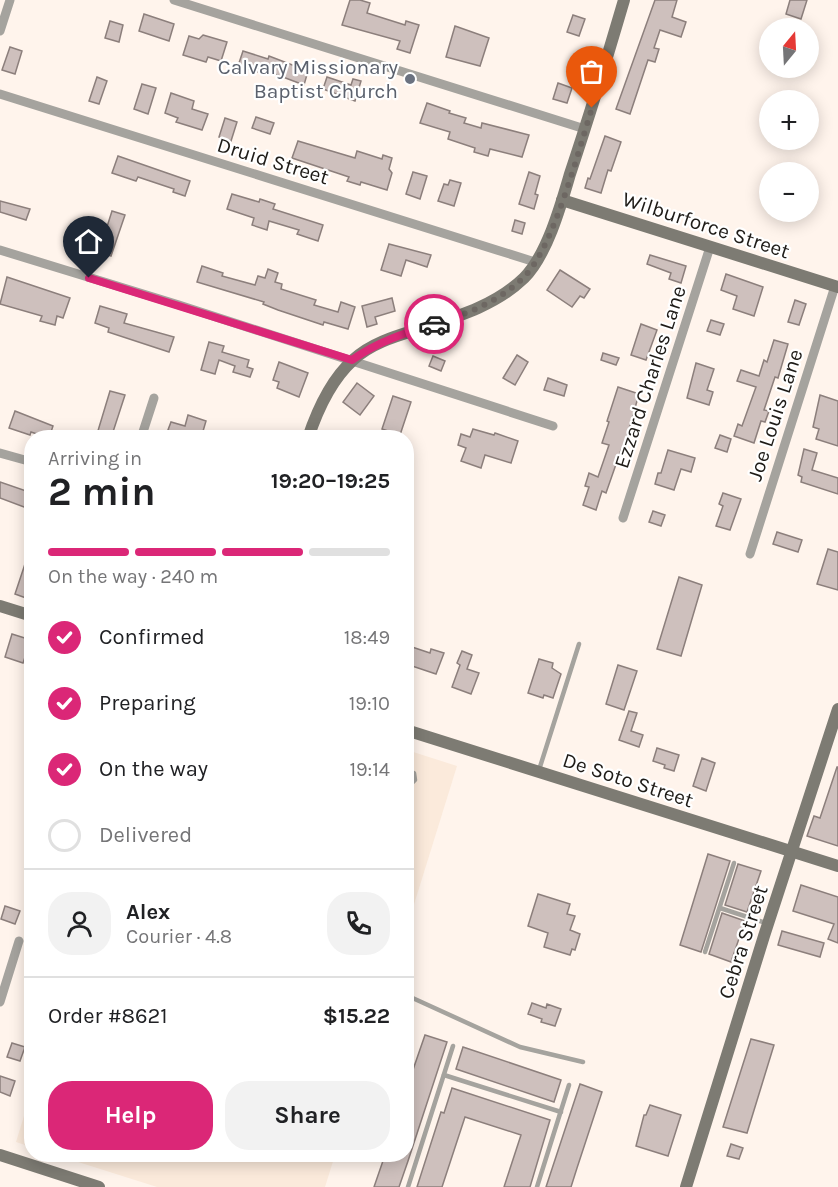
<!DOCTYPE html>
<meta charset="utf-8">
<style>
:root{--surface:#fff;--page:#f2f2f2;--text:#202124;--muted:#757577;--line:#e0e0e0;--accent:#db2777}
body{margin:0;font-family:Karla,sans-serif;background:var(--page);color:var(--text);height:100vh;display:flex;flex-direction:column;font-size:22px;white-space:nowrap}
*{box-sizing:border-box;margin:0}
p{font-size:20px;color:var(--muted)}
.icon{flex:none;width:33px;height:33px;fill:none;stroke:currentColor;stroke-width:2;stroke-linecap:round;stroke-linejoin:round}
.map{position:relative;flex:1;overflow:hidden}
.sheet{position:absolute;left:24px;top:430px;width:390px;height:732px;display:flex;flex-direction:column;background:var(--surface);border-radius:24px;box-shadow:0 3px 15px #0003}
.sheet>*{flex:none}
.needle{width:39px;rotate:18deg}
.fabs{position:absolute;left:759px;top:18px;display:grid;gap:12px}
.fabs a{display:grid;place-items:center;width:60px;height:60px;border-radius:50%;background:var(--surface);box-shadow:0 3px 15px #0003;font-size:30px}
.pin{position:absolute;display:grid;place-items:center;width:51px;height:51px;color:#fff;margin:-62px -26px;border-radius:50% 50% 50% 0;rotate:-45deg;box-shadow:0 0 6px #0007}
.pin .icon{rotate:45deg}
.courier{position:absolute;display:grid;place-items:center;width:60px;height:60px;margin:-30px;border:4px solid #db2777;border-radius:50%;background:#fff;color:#222;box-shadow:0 2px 8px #0007}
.headline em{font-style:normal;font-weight:700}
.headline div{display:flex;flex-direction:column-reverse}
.headline{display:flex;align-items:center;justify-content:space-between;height:102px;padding:0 24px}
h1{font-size:39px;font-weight:700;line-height:45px}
.bar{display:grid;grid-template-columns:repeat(4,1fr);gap:9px 6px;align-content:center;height:72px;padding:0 24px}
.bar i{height:8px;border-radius:4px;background:var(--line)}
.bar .selected{background:var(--accent)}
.bar p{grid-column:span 4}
.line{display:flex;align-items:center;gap:15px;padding:0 24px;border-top:2px solid var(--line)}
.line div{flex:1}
.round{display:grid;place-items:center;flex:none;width:63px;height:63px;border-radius:24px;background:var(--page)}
ol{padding:0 24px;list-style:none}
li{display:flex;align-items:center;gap:18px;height:66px}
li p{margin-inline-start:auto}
li .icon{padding:6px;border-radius:50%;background:var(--accent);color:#fff;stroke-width:4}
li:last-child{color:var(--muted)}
li i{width:33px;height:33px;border:3px solid var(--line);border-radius:50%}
.primary-button{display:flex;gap:12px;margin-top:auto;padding:12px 24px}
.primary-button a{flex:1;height:69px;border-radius:24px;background:var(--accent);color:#fff;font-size:24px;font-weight:700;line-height:69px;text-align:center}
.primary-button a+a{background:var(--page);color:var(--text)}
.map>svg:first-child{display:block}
</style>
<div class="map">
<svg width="838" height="1187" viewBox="0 0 838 1187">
<rect width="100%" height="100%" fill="#fff4ec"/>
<g fill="#fbeadb">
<polygon points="407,750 457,766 407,927"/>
<polygon points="31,1093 31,1147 16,1142"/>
<polygon points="56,1155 335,1155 325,1187 157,1187"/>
</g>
<g fill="#cec0bd" stroke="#8c7f7c" stroke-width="1.5">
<polygon points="350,0 360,0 370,3 367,13 405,25 406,21 419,25 410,53 397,49 400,41 342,25"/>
<polygon points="655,0 677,0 672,17 686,22 681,37 660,30 654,48 659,49 655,62 648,60 630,114 616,109"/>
<polygon points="790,0 807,0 801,19 786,14"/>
<polygon points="144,14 174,24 169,41 139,31"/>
<polygon points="573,15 585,19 579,36 567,32"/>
<polygon points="110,21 123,25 119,42 105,38"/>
<polygon points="455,26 489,38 480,66 446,57"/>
<polygon points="203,35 227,42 221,61 208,57 206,62 183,55 189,36 199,39"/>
<polygon points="10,47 22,51 15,74 2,70"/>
<polygon points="243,51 268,59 269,56 308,71 304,85 259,68 257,72 238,66"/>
<polygon points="97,77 107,81 99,104 89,101"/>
<polygon points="327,77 351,85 353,79 361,81 355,101 323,89"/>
<polygon points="558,83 572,88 567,103 553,99"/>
<polygon points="142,84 156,88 148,114 134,109"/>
<polygon points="171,93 194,101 192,109 208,114 202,130 176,122 178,118 165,113"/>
<polygon points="427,103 450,111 449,113 466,118 464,123 481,128 482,123 529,135 522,157 490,149 488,156 474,152 475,148 448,139 450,132 420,123"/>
<polygon points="256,117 274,123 270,134 252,128"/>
<polygon points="225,118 237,122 231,141 219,137"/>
<polygon points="605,136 621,142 611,171 608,170 601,193 585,188 588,178 590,179"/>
<polygon points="298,141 355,158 357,151 382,159 383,155 392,158 389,169 392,173 387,190 361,182 360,185 347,181 349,177 292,158"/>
<polygon points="118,156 190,181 185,196 173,192 174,189 138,177 136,181 112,173"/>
<polygon points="413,172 427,176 420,199 406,194"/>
<polygon points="529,172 540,176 535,194 538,195 534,209 519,204"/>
<polygon points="450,180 461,183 454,206 438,201 444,184 448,185"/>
<polygon points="232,194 259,202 260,199 275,204 273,209 323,225 318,241 297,234 299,230 269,221 267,230 252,225 254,218 227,209"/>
<polygon points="0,201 30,209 26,220 0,212"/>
<polygon points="112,211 125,215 111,256 99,252"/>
<polygon points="515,220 525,223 522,234 512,231"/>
<polygon points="389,244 431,255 427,267 406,260 401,276 381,270"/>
<polygon points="650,255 686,266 681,283 669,279 671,273 647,264"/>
<polygon points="202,266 223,273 222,276 255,285 258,276 265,278 268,269 278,273 275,282 282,284 281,289 316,300 314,305 338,312 341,302 355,307 348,329 324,322 323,325 278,310 263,304 264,302 197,282"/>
<polygon points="560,270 590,289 584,298 580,296 572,307 547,290"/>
<polygon points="726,274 763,287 754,316 733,309 737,296 721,290"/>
<polygon points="7,277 70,298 63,318 57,316 55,325 40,321 42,316 0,304"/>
<polygon points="392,298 395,311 375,317 377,324 367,327 362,306"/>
<polygon points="795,300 806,304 799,325 788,322"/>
<polygon points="100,306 127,314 124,323 174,337 169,352 108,332 109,328 95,323"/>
<polygon points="711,320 724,324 720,335 707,331"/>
<polygon points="641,324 657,330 646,360 631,355"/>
<polygon points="774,340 788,344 778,378 775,377 764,410 769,411 765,422 761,421 754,443 734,436 738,424 742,426 756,387 737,381 741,370 759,376 764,360 767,362"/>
<polygon points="209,342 224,346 222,352 249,360 247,367 253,369 250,377 233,372 235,366 219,360 215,374 201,370"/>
<polygon points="603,353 619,358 616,365 601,360"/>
<polygon points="517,355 528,362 515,385 503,378"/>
<polygon points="433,356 445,361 441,371 429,366"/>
<polygon points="279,362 308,373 299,397 277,388 279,382 273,380"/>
<polygon points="696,363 714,369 707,390 713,392 709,405 687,398"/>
<polygon points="548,378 567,385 564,396 544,390"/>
<polygon points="357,383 374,396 360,415 343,402"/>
<polygon points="618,387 639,394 623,450 621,450 606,493 602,491 596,510 583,505 589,487 585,486 589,473 598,477 609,445 602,443 609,422 607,421"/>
<polygon points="110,391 125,395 111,438 108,438 97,434"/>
<polygon points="820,395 838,401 838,446 816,439 819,429 813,427"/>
<polygon points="393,396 411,402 400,435 382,429"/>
<polygon points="15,411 53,426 49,438 31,432 30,435 9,428"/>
<polygon points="188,415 206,421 201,438 170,438 172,432 168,430 171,422 185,426"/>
<polygon points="473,429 494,435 495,433 518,441 511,463 485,455 481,468 461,461 466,448 458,445 461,434 470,437"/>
<polygon points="720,435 731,439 727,452 715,448"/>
<polygon points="804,449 817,453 812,470 838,478 838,494 801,482 802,477 798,475"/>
<polygon points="668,450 695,458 691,472 681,469 674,490 655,484 658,473 661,473"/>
<polygon points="0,482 32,493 32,510 0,498"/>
<polygon points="723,493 741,499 730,530 716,526 723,506 719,504"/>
<polygon points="653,511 665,515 661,526 649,522"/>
<polygon points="777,532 802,540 798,552 773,544"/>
<polygon points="828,549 838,552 838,590 817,584"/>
<polygon points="25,564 32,566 32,589 29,588 26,598 15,594"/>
<polygon points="679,577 702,585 681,656 657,649"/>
<polygon points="12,634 31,640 23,663 5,657"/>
<polygon points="406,645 430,653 431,649 444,653 436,674 406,664"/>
<polygon points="462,651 472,655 467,669 479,673 471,694 452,687 460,665 457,663"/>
<polygon points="539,659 553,663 552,668 561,674 553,698 544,695 543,698 528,693"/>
<polygon points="618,665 637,671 624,710 606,704"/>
<polygon points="629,711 637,713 631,731 643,735 639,747 619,740"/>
<polygon points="657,748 679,755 674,771 664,768 665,765 653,761"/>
<polygon points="702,758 715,763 706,791 693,786"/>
<polygon points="837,767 838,767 838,846 807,836 814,816 820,818"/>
<polygon points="708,854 730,861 701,952 680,945"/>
<polygon points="738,864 761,871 747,912 725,905"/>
<polygon points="801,885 838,897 838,943 828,939 834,924 793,911"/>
<polygon points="538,894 570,904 567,914 575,916 570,930 580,934 575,950 572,949 570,955 544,947 548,933 528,926"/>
<polygon points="5,906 20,911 15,924 1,919"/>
<polygon points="722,913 745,921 731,962 709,954"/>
<polygon points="782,931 824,943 820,957 778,945"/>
<polygon points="532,1003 546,1008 547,1004 561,1009 555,1026 541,1022 542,1019 528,1014"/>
<polygon points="425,1035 447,1042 408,1161 399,1187 374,1187 385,1155 406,1155 406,1090"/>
<polygon points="751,1039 774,1045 747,1133 723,1127"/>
<polygon points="12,1043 25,1047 20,1061 7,1057"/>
<polygon points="463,1047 561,1080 554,1102 456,1069"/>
<polygon points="0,1076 15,1081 10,1096 0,1092"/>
<polygon points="580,1084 602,1092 577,1168 571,1187 546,1187"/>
<polygon points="452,1088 550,1120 530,1187 504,1187 521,1135 465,1117 442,1187 417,1187 441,1112 444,1113"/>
<polygon points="650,1105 681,1115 668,1156 636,1146 644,1115 646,1115"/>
<polygon points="731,1144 743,1148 739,1159 727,1156"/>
</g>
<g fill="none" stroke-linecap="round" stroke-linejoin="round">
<g stroke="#a5a39e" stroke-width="4.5">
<polyline points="406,770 414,773 415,780 406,789"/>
<polyline points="539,770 579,644"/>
<polyline points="720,908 766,923"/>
<polyline points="705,952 734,863"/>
<polyline points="406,995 520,1047 583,1062"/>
<polyline points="444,1075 561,1112"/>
<polyline points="408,1187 453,1046"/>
<polyline points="537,1187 569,1085"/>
</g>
<g stroke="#a5a39e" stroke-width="9">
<polyline points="174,0 585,129"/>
<polyline points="0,31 10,0"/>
<polyline points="0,94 535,262"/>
<polyline points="0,250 179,305 553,426"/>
<polyline points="141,438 154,398"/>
<polyline points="0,453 32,462"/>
<polyline points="623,518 710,247"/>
<polyline points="750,554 835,286"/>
<polyline points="0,1002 19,941"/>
</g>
<g stroke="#7d7b73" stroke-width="12">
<polyline points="562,200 838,287"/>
<path d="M308,438C317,411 332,379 353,360C371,343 396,336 419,329C456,317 495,306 524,278C547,255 561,205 570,174C589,117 607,58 624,0"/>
<polyline points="0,606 32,616"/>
<polyline points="406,730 838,866"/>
<polyline points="0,1155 99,1187"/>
<polyline points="686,1187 764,936 838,709"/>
</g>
</g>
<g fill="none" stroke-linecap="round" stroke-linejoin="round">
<path stroke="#6d6762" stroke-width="6" stroke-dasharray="0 10.8" d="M434,324C467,314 498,302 523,278C553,250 579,149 592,108"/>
<path stroke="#db2777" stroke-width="8" d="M89,278L352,360C377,342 405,333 434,324"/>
</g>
<circle fill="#6b7280" stroke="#fff" stroke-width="2" cx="410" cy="79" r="6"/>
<g text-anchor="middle" stroke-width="4.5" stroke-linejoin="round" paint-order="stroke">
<g font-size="21" fill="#5b616d" stroke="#fff" text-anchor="end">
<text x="398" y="74">Calvary Missionary<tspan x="398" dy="24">Baptist Church</tspan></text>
</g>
<g font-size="21" fill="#1e1b17" stroke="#fff">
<text transform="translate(273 161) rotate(17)" y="7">Druid Street</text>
<text transform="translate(706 225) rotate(18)" y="7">Wilburforce Street</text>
<text transform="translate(650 377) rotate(-72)" y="7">Ezzard Charles Lane</text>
<text transform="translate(775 415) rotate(-72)" y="7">Joe Louis Lane</text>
<text transform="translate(628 780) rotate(18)" y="7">De Soto Street</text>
<text transform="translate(743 942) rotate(-72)" y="7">Cebra Street</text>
</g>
</g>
</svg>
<div class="fabs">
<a><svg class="needle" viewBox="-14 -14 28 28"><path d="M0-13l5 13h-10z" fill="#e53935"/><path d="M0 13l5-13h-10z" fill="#757577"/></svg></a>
<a>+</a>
<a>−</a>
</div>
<div class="pin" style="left:592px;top:108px;background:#ea580c"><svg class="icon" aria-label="bag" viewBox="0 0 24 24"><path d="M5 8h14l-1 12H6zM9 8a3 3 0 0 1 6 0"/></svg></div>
<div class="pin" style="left:89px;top:278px;background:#1f2937"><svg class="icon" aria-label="home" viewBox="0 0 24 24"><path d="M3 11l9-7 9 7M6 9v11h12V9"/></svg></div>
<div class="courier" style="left:434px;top:324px"><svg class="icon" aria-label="car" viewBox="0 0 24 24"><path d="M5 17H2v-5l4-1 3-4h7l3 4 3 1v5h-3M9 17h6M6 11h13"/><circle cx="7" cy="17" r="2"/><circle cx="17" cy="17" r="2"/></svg></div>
<section class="sheet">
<div class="headline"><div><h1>2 min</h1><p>Arriving in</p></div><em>19:20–19:25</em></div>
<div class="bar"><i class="selected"></i><i class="selected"></i><i class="selected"></i><i></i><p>On the way · 240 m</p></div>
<ol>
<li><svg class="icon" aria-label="check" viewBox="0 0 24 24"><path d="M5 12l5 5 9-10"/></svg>Confirmed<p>18:49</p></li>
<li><svg class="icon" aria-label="check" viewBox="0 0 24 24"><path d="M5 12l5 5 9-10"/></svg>Preparing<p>19:10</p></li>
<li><svg class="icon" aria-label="check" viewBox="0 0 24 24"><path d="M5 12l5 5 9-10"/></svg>On the way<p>19:14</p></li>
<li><i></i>Delivered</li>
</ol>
<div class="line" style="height:108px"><a class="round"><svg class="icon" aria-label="person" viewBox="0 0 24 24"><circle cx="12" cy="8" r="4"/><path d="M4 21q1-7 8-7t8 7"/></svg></a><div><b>Alex</b><p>Courier · 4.8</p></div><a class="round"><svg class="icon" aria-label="phone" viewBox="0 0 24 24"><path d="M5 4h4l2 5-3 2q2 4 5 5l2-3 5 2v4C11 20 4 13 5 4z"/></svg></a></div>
<div class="line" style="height:78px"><div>Order #8621</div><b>$15.22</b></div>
<div class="primary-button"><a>Help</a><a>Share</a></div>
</section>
</div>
